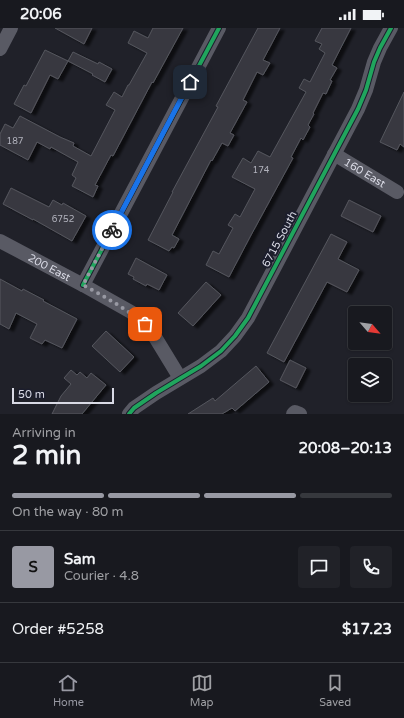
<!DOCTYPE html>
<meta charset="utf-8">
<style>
:root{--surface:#18191f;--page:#212228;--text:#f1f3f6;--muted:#9fa0a4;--line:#36383d;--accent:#9899a3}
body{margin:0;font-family:"Varela Round",sans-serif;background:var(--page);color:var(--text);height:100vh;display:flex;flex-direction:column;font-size:15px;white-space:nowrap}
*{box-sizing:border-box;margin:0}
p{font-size:13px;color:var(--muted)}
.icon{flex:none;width:22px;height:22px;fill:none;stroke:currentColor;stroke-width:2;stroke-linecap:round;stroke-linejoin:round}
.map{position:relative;height:386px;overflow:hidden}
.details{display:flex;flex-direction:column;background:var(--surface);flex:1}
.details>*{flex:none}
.needle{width:26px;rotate:118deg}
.fabs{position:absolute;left:348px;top:278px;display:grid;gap:8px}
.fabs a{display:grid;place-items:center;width:44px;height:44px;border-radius:4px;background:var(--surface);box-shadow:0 1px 3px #0004,0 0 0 1px var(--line);font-size:20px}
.scale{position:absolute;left:12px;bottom:10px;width:102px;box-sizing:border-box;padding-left:4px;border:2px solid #d9dae5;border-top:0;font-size:11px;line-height:14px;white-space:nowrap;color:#d9dae5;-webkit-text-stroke:3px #1c1e2d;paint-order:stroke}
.pin{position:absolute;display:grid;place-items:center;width:34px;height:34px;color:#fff;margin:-17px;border-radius:8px;box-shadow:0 2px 6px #0006}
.courier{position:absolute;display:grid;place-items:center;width:40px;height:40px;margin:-20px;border:3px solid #1a73e8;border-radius:50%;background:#fff;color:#222;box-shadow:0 1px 5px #0007}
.headline em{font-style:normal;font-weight:700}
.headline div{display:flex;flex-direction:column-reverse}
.headline{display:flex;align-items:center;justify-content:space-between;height:68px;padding:0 12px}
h1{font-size:26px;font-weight:700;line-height:30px}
.bar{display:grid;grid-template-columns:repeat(4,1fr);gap:6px 4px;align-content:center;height:48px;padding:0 12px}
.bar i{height:5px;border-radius:3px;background:var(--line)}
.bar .selected{background:var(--accent)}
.bar p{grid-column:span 4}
.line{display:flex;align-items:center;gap:10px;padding:0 12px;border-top:1px solid var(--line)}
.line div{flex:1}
.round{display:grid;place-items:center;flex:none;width:42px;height:42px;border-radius:4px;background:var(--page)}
.status{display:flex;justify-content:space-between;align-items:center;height:28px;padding:0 20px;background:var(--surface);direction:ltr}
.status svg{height:11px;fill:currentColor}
.tab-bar{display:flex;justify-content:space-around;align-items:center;height:56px;border-top:1px solid var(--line);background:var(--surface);font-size:11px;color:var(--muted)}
.tab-bar a{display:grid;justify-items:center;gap:2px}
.tab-bar .selected{color:var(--accent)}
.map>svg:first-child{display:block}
</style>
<div class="status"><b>20:06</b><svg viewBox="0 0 49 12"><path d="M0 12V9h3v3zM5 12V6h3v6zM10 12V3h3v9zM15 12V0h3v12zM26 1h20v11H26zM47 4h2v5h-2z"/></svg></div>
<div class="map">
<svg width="404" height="386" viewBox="0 0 404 386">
<defs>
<filter id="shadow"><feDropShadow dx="4.5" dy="2.5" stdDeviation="1" flood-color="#0009"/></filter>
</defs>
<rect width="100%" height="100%" fill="#202129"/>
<g fill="#383940" stroke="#55565e" filter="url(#shadow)">
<polygon points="55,0 92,0 84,16"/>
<polygon points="153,0 183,0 153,55 152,54 113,128 111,127 95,157 98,158 93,169 72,158 76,150 72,147 78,134 51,119 50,121 37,114 28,132 0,117 0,106 5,96 13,100 20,88 60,109 74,115 73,118 91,128 115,82 106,77 114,64 122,69 128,57 129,57 147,25 128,15 134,3 148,10"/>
<polygon points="258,0 280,0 263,32 270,35 263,47 257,44 243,72 247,74 230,105 234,107 228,118 222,115 212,133 211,132 172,207 179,211 174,220 172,219 169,223 148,212 173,164 172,164 218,79 216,78"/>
<polygon points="322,0 351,0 332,37 337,40 330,52 332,53 326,66 323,65 313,85 314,86 308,97 310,99 303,112 301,110 291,129 293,130 250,209 229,249 206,237 213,223 219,226 233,200 228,197 235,186 240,189 255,161 232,149 243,130 251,135 258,123 270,129 306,64 299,60 304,51 310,54 325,25 319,21 322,16 315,13"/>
<polygon points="45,22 68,33 58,51 50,47 31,85 14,76 24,57 26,58"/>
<polygon points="73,24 98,36 99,34 112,41 105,54 92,47 93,46 68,33"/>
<polygon points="404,64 404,119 400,116 397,122 380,114"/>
<polygon points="11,160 49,179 53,172 62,177 63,175 86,188 72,213 33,191 33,192 3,176"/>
<polygon points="349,172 381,188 373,204 341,188"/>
<polygon points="331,206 347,214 338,231 359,242 347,264 327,254 284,334 267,325"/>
<polygon points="136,230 167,247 159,262 147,256 146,258 133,251 134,249 128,246"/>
<polygon points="0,251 22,263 23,261 44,272 43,273 77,291 62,320 45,312 42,316 30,310 37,296 16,285 9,301 0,296"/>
<polygon points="206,254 221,267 193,298 178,285"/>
<polygon points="106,303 134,329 120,344 92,318"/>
<polygon points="290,332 306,340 296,360 280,352"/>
<polygon points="256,338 269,354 235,383 232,380 222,386 188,386 213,370 215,373"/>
<polygon points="71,342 77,347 80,344 87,350 91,345 106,357 82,386 52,386 61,368 71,356 64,350"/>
</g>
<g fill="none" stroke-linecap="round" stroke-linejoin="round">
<g stroke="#595a64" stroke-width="14">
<polyline points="0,21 11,0"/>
<path id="s1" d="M334,126L397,164"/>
<path id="s2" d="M0,213L83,257L131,284L145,296L155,309L180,350"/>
<polyline points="83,257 219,0"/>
<polyline points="129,386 134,380 156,365 201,338 221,323 235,308 248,290 358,81 366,62 374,34 380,20 391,0"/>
<polyline points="293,386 295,384 300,386"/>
</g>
<g stroke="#1c1e2d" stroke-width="6">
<g id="cycleway">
<polyline points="83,257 219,0"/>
<polyline points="129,386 134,380 156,365 201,338 221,323 235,308 248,290 358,81 366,62 374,34 380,20 391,0"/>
</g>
</g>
<use href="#cycleway" stroke="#20a55d" stroke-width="4"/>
</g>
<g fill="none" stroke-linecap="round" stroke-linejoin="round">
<path stroke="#9899a3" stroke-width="4" stroke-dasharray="0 7.2" d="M112,202L83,257C105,269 125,280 145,296"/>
<polyline stroke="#1a73e8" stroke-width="5" points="112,202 190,54"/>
</g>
<g text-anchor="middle" stroke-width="4" stroke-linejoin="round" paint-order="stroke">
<g font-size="9" fill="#b1b2bc">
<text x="15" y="116">187</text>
<text x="261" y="145">174</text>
<text x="63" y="194">6752</text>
</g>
<g font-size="11" fill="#d9dae5" stroke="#1c1e2d">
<text dy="4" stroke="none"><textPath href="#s1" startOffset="36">160 East</textPath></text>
<text transform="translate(279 211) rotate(-62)" y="4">6715 South</text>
<text dy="4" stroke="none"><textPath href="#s2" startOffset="56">200 East</textPath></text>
</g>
</g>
</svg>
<div class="fabs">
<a><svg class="needle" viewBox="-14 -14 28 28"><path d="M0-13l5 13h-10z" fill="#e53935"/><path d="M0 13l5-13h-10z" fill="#9fa0a4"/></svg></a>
<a><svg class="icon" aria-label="layers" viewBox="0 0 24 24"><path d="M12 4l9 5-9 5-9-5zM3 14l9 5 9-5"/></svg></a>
</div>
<div class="scale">50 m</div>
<div class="pin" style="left:145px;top:296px;background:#ea580c"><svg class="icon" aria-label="bag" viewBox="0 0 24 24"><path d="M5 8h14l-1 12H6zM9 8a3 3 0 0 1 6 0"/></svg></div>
<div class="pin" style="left:190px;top:54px;background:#1f2937"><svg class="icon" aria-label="home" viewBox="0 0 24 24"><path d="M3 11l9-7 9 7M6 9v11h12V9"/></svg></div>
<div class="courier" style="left:112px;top:202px"><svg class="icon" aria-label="bike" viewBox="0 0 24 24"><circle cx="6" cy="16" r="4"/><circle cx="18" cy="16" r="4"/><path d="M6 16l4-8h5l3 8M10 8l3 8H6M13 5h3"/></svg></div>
</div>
<section class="details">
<div class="headline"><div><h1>2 min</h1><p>Arriving in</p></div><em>20:08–20:13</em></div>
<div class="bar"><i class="selected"></i><i class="selected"></i><i class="selected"></i><i></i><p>On the way · 80 m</p></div>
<div class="line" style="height:72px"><b class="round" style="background:var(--accent);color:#111">S</b><div><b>Sam</b><p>Courier · 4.8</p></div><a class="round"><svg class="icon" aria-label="chat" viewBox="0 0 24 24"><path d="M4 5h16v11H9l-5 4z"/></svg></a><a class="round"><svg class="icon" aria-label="phone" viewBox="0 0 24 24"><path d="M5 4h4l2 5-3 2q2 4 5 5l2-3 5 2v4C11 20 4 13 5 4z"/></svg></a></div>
<div class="line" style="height:52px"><div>Order #5258</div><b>$17.23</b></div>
</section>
<nav class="tab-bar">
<a class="selected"><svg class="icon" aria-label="home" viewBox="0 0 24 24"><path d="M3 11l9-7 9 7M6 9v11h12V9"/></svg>Home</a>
<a><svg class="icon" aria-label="map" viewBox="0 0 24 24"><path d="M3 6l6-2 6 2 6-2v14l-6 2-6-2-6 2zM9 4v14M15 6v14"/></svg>Map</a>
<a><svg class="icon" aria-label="saved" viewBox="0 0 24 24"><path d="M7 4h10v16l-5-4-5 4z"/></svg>Saved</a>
</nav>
